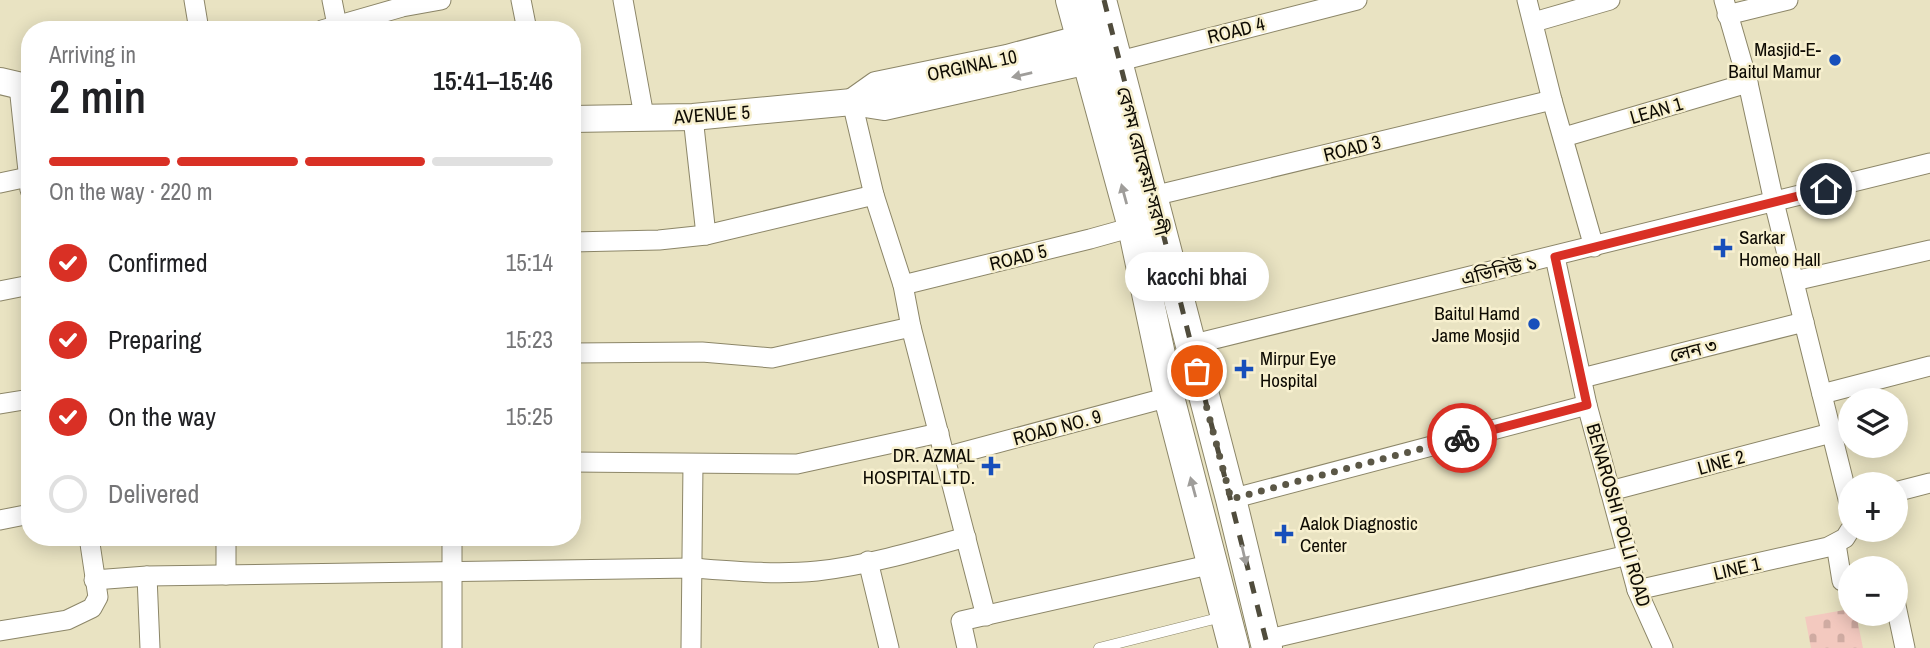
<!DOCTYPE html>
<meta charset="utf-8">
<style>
:root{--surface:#fff;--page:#f2f2f2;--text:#202124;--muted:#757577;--line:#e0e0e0;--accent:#d93025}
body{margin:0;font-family:"Archivo Narrow","Noto Sans Bengali",sans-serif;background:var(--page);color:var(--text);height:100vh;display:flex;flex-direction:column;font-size:26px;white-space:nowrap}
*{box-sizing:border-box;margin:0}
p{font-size:23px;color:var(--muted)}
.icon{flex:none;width:38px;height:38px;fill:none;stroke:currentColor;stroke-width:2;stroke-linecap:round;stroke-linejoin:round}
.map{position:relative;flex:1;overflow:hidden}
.drawer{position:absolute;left:21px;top:21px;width:560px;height:525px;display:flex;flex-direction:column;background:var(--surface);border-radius:28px;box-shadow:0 4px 18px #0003}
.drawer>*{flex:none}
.fabs{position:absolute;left:1838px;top:388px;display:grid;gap:14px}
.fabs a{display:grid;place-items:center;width:70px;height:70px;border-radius:50%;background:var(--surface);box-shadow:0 4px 18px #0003;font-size:35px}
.pin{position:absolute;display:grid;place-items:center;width:60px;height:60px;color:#fff;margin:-30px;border:4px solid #fff;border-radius:50%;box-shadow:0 2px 7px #0007}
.courier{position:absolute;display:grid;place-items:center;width:70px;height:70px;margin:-35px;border:5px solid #d93025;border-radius:50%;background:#fff;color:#222;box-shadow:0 2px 9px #0007}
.bubble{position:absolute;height:49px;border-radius:24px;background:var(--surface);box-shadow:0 4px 18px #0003;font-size:23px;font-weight:600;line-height:49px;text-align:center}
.summary em{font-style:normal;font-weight:600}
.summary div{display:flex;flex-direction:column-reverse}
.summary{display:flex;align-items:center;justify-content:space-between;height:119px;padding:0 28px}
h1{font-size:46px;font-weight:600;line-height:52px}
.bar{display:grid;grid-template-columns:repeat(4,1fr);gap:10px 7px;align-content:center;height:84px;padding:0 28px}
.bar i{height:9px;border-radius:5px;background:var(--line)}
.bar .selected{background:var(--accent)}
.bar p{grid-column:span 4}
ol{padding:0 28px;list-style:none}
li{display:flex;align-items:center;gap:21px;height:77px}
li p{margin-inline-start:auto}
li .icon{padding:7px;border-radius:50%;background:var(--accent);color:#fff;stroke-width:4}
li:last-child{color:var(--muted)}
li i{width:38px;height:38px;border:4px solid var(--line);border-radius:50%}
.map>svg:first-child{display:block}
</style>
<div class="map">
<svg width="1930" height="648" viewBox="0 0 1930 648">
<defs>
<pattern id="cemetery-stones" width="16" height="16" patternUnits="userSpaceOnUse" patternTransform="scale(1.75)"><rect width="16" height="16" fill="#f3c9bf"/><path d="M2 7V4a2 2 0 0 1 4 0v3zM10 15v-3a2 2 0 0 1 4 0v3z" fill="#cfaba2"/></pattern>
</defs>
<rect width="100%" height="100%" fill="#e9e3c2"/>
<polygon fill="url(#cemetery-stones)" points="1850,609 1850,614 1856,614 1863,648 1811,648 1805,617"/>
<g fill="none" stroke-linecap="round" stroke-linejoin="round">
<g stroke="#8c8668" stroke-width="11">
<polyline id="lane" points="1099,648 1222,617"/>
</g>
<g stroke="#8c8668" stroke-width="21">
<g id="street">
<polyline points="194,0 199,30"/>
<polyline points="332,0 338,30"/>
<polyline points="521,0 527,30"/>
<polyline points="623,0 644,116"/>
<polyline points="1527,0 1552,100 1594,247"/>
<polyline points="1724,0 1748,83 1774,202 1850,507"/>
<polyline points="1727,15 1788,0"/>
<polyline points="1534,22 1610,0"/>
<polyline points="322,30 402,7 441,0"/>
<polyline points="1116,62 1357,0"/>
<polyline points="19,86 30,190"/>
<polyline points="852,102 874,195 903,285 911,327 986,616"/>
<polyline points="693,117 706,235"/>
<polyline points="1564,137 1748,83"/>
<polyline points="0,183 28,177"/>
<polyline points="1153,196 1552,100"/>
<polyline points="572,242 659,240 706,235 874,195"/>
<polyline points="1555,257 1587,405 1637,590 1663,648"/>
<polyline points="1794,281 1930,250"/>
<polyline points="903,285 1090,239 1133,227"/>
<polyline points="0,291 30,285"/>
<polyline points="1190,345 1930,163"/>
<polyline points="572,353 702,352 772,358 911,327"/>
<polyline points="1582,378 1804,322"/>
<polyline points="1822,394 1930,366"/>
<polyline points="0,404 30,399"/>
<polyline points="945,457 1169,397"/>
<polyline points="572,462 797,464 939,433"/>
<polyline points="1610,491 1831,433"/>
<polyline points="1895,492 1930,483"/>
<polyline points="1231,499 1587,405"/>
<polyline points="0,520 30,514"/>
<polyline points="452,537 452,648"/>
<polyline points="1836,544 1842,581 1850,580"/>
<polyline points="868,561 889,648"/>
<polyline points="226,575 226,537"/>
<polyline points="147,576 150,648"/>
<path d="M94,580L147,576L692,568C733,571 776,575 817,571C865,566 920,550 966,537"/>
<polyline points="1637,590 1828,547 1845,538 1850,530"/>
<polyline points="1895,601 1905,648"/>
<polyline points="0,631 67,620 92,608 98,597 89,537"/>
<polyline points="1265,640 1628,555"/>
<polyline points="691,648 693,464"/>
<polyline points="967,648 961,621 1213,564"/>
</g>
</g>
<g stroke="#8c8668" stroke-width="28">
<g id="secondary">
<polyline points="0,81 30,88"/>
<polyline points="852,102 876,85 1007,58 1101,33"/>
<polyline points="572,119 693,117 852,102 884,107 1106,57"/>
</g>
</g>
<g stroke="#8c8668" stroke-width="32">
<g id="primary">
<polyline points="1071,0 1133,227 1169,397 1234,648"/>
<polyline points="1101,0 1231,499 1267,648"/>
</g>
</g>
<use href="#lane" stroke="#fff" stroke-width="10"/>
<use href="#street" stroke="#fff" stroke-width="19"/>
<use href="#secondary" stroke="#fff" stroke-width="26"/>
<use href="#primary" stroke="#fff" stroke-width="30"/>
<polyline stroke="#504c3c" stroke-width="5" stroke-dasharray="12 12" stroke-linecap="butt" points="1104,0 1268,648"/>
</g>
<defs><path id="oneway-solid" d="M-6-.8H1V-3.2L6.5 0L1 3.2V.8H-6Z" transform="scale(1.75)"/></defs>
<g fill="#9f9d9a">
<use href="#oneway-solid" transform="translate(1022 75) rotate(167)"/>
<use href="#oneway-solid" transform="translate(1124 194) rotate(-105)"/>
<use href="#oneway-solid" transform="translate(1193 487) rotate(-105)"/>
<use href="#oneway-solid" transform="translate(1244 555) rotate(77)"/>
</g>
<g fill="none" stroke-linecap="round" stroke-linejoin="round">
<polyline stroke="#5b5746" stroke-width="7" stroke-dasharray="0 12.6" points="1197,371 1231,499 1462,438"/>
<polyline stroke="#d93025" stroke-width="9" points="1462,438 1587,405 1555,257 1826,189"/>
</g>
<g fill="#174fbb" stroke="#f7f0cf" stroke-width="2.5">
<circle cx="1835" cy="60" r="7"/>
<path d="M1719.5 237.5h7v7h7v7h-7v7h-7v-7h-7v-7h7z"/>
<circle cx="1534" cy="324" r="7"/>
<path d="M1240.5 358.5h7v7h7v7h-7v7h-7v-7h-7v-7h7z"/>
<path d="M987.5 455.5h7v7h7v7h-7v7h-7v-7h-7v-7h7z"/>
<path d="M1280.5 523.5h7v7h7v7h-7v7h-7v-7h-7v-7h7z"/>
</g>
<g text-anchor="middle" stroke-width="5" stroke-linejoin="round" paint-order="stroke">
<g font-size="19" fill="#0e0b03" stroke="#f7f0cf">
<text transform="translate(1236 30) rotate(-14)" y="7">ROAD 4</text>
<text transform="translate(972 65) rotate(-12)" y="7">ORGINAL 10</text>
<text transform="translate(1656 110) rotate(-16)" y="7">LEAN 1</text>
<text transform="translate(712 114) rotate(-4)" y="7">AVENUE 5</text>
<text transform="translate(1352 148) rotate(-14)" y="7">ROAD 3</text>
<text transform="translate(1143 161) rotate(75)" y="7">বেগম রোকেয়া সরণী</text>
<text transform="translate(1018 257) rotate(-14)" y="7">ROAD 5</text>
<text transform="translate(1499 270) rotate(-13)" y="7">এভিনিউ ১</text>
<text transform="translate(1693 350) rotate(-14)" y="7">লেন ৩</text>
<text transform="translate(1057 427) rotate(-15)" y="7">ROAD NO. 9</text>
<text transform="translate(1721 462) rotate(-15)" y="7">LINE 2</text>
<text transform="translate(1619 515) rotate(74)" y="7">BENAROSHI POLLI ROAD</text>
<text transform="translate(1737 568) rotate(-13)" y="7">LINE 1</text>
</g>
<g font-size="19" fill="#0e0b03" stroke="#f7f0cf" text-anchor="end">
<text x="1821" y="56">Masjid-E-<tspan x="1821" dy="22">Baitul Mamur</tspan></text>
<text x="1739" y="244" text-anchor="start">Sarkar<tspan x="1739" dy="22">Homeo Hall</tspan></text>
<text x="1520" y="320">Baitul Hamd<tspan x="1520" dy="22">Jame Mosjid</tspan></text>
<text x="1260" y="365" text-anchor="start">Mirpur Eye<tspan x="1260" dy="22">Hospital</tspan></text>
<text x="975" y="462">DR. AZMAL<tspan x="975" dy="22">HOSPITAL LTD.</tspan></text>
<text x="1300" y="530" text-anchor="start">Aalok Diagnostic<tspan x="1300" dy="22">Center</tspan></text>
</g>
</g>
</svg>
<div class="fabs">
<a><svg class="icon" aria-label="layers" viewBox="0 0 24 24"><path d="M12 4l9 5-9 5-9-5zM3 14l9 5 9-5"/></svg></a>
<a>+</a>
<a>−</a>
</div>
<div class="pin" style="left:1197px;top:371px;background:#ea580c"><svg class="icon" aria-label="bag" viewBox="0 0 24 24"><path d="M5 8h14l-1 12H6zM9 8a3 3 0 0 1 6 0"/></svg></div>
<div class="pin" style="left:1826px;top:189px;background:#1f2937"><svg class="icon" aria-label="home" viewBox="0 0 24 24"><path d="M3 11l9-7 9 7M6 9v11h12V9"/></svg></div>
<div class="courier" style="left:1462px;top:438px"><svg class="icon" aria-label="bike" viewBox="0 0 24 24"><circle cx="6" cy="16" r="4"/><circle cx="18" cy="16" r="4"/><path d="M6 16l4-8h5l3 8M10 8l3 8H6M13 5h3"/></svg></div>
<div class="bubble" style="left:1125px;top:252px;width:144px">kacchi bhai</div>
<section class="drawer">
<div class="summary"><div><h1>2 min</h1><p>Arriving in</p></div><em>15:41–15:46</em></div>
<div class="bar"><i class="selected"></i><i class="selected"></i><i class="selected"></i><i></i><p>On the way · 220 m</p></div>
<ol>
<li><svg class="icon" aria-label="check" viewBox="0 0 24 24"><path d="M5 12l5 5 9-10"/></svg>Confirmed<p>15:14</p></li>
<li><svg class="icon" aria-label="check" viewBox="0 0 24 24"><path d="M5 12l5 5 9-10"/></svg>Preparing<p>15:23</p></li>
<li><svg class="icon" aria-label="check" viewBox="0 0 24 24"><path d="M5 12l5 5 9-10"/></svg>On the way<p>15:25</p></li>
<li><i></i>Delivered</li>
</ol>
</section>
</div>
